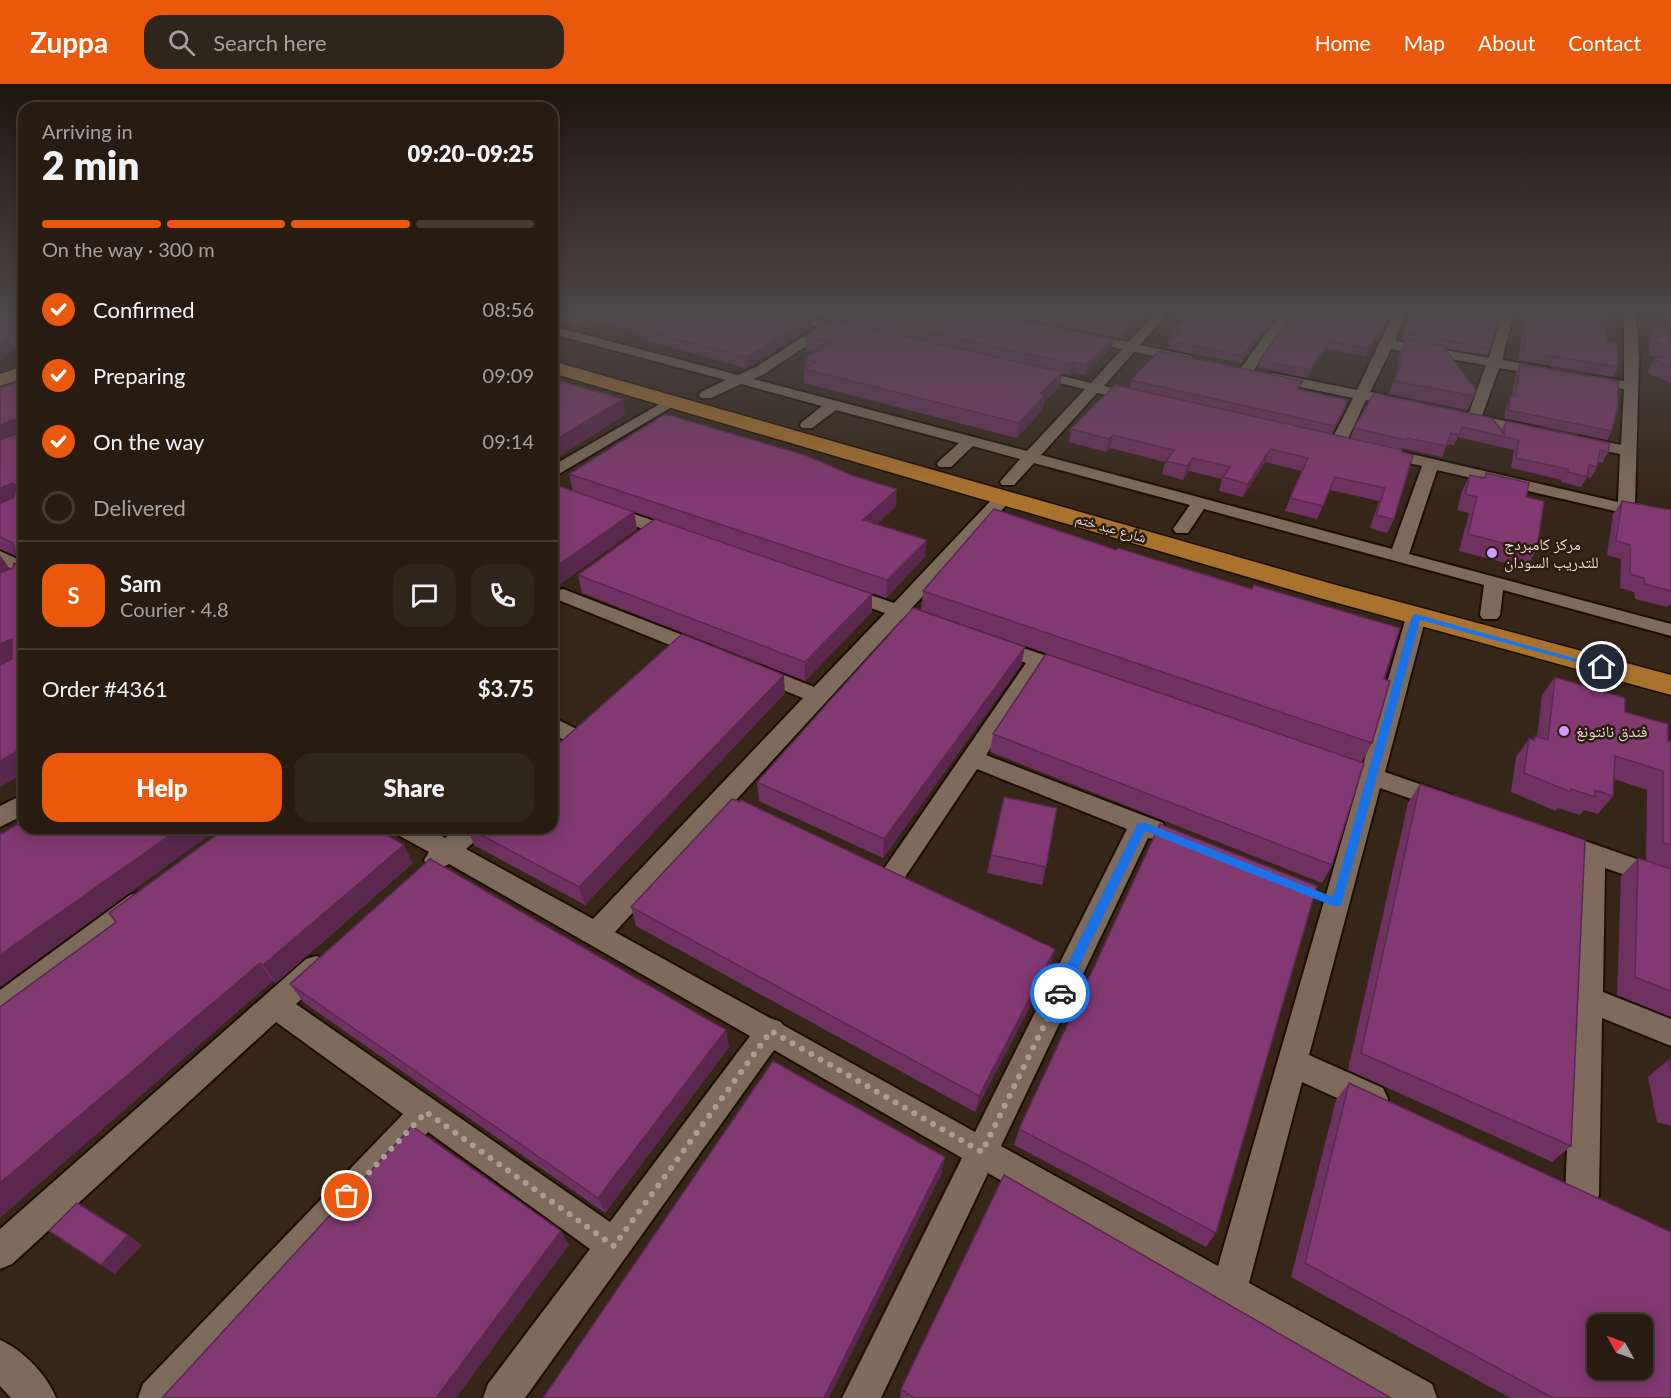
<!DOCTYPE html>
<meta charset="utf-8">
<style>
:root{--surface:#281c12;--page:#30251b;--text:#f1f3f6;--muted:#a5a19f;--line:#443a32;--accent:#ea580c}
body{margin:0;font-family:Lato,"Noto Naskh Arabic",sans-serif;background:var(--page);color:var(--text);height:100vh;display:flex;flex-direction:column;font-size:22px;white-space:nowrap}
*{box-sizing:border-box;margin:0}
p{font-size:20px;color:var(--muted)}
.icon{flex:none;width:33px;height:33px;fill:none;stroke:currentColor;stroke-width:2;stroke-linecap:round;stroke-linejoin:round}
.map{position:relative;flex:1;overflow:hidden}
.panel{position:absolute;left:18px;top:18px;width:540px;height:732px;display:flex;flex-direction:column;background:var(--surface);border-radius:18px;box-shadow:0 3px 15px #0003,0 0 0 2px var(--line)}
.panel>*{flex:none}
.needle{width:39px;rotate:310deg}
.controls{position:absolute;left:1587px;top:1230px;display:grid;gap:12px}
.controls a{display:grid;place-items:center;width:66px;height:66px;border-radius:12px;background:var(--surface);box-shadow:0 3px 15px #0003,0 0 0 2px var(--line);font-size:30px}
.pin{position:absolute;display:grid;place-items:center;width:51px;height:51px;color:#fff;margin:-26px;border:3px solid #fff;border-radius:50%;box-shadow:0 2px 6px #0007}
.courier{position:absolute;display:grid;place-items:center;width:60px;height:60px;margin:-30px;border:4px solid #1a73e8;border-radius:50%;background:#fff;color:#222;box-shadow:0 2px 8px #0007}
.summary em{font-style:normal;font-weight:800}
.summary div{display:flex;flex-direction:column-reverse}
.summary{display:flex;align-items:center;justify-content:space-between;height:102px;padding:0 24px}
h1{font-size:39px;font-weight:800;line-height:45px}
.bar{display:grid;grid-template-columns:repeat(4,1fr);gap:9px 6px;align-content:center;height:72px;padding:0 24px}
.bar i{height:8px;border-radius:4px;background:var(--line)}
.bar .current{background:var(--accent)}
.bar p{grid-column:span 4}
.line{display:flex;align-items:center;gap:15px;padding:0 24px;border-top:2px solid var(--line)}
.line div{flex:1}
.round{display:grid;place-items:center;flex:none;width:63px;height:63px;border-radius:18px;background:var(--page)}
ol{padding:0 24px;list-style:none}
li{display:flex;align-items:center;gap:18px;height:66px}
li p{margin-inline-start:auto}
li .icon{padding:6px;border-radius:50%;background:var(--accent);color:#fff;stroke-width:4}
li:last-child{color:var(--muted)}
li i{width:33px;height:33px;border:3px solid var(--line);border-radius:50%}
.cta{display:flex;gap:12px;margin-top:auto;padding:12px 24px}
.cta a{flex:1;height:69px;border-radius:18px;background:var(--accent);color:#fff;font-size:24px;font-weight:800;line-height:69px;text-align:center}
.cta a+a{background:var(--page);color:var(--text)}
header{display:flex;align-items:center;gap:36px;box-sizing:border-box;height:84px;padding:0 30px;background:var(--accent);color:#fff}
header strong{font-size:28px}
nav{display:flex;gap:33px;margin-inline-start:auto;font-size:21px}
.search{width:420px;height:54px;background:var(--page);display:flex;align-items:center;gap:15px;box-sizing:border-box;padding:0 21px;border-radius:18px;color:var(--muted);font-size:22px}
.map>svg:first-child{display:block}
</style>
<header>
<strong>Zuppa</strong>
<div class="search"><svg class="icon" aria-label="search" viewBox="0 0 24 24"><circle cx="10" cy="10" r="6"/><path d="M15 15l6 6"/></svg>Search here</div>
<nav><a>Home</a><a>Map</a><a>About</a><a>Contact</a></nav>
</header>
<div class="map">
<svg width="1671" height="1314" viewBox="0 0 1671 1314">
<rect width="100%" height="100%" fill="#362618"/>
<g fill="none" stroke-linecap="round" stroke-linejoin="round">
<g stroke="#1d0e03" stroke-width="4">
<g id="street">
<polygon points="768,229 788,229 856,244 858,247 852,251 830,246 766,289 753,295 1027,367 1085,305 1028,292 1026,289 1028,286 1033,285 1091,299 1122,265 1079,256 1078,253 1079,250 1084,249 1128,258 1156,229 1168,229 1140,261 1192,272 1194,275 1192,278 1187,279 1134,268 1104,302 1143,311 1145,314 1143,317 1138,318 1097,309 1041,371 1392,465 1422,382 1375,371 1373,368 1381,363 1618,418 1620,370 1575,360 1572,357 1580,352 1621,361 1624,305 1587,299 1580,295 1587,291 1624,297 1624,229 1636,229 1639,275 1635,421 1671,430 1671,440 1437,386 1409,470 1671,540 1671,552 1503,506 1500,531 1497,535 1483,535 1480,531 1484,501 1204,425 1188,449 1176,449 1173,445 1190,421 1034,379 1014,401 1002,401 1000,398 1020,375 973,362 951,383 939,383 937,380 939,377 959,359 836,326 812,344 802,344 800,341 802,338 822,322 741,300 711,314 701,314 699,311 701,308 726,296 552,250 552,242 738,291 756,283 818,243 770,232"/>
<polygon points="1280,229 1292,229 1251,290 1241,290 1239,287"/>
<polygon points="1394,229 1406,229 1395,257 1489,274 1502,229 1514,229 1502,276 1548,284 1555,288 1548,292 1499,284 1482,332 1538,344 1541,347 1538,350 1533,352 1461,336 1459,333 1461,330 1469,329 1486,281 1391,265 1370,308 1406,316 1408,319 1401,323 1366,316 1346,359 1338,364 1330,359 1353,314 1272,297 1265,293 1272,289 1357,306"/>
<polygon points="672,313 677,314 679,317 677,320 552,394 552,382"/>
<polygon points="552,402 681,446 684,450 681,454 669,454 552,413"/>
<polygon points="1004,408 1010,409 1012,413 1010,417 911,525 943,536 946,540 943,544 936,546 902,535 615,848 770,934 781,938 783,941 975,1048 1127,745 977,685 901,799 892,802 883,799 879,792 1026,579 989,565 986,561 989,557 996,555 1003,557 1076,582 1079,587 1076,592 1069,594 1042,585 986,671 1163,739 1166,746 1163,753 1154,755 1148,754 1001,1062 1218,1182 1359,697 1325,685 1321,679 1325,673 1333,671 1363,681 1406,533 1409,529 1423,529 1426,533 1385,688 1451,711 1455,717 1451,723 1443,726 1380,704 1309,971 1383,1004 1388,1015 1383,1026 1372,1030 1302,998 1249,1199 1432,1300 1437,1314 1381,1314 988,1089 881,1314 842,1314 962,1074 774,966 525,1314 483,1314 488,1300 590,1165 428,1048 183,1314 138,1314 143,1300 403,1030 276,938 12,1180 0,1185 0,1145 306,875 316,872 326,875 330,884 326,893 296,920 610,1138 750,952 449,780 437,786 428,783 424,776 429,768 398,751 395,744 428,744 445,754 457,744 485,744 482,751 466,765 593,835 803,614 750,593 747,588 750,583 757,581 764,583 814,603 885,529 836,512 834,508 836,504 850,504 894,519 998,409"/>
<polygon points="0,467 24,478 24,491 0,479"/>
<polygon points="563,505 711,562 714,567 711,572 704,573 697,572 556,515 553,511 556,507"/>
<polygon points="552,633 583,648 586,653 583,658 575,661 552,650"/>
<polygon points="24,710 24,731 0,743 0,722"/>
<polygon points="1556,747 1671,787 1671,807 1605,784 1603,908 1671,935 1671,962 1602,934 1599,1111 1594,1123 1582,1128 1570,1123 1565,1111 1580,775 1547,764 1544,757 1547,750"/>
<polygon points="139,808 148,811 152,819 148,827 10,931 0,935 0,906 130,811"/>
<path d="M0,1256C23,1266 47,1291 56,1314H11L0,1302Z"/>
</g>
</g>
<g stroke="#1d0e03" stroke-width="2">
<polygon id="secondary" points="24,282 24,294 0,302 0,290"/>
</g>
<g stroke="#1d0e03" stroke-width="3">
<polygon id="primary" points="552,277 1336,501 1671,591 1671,611 1316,513 552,289"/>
</g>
<use href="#street" fill="#7e6b5b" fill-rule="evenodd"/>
<use href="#secondary" fill="#946f44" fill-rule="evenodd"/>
<use href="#primary" fill="#aa732d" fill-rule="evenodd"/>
</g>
<g fill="#6e3161">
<polygon points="0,229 24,229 24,270 13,265 0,277"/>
<polygon points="552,229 788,229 812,244 746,284 640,255 639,248 599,237 584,243 552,235"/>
<polygon points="798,229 985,229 1113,255 1111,265 1084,291 1072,288 1070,291 1062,289 1060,302 1044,318 1043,325 1017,354 804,299 804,285 805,284 805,275 816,268 806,265 805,252 829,236"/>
<polygon points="994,229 1155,229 1151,231 1144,230 1119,254"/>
<polygon points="1279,229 1241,279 1168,265 1170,257 1175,253 1172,252 1174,245"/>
<polygon points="1408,229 1501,229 1490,264 1487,271 1444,264 1474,312 1468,326 1388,310 1395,293 1400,269 1405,257 1403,256"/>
<polygon points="1526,229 1604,229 1600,243 1618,283 1613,293 1518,276"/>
<polygon points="1670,229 1671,229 1671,299 1648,289 1649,284 1655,273 1649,272 1649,254 1656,243 1669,245"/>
<polygon points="1389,231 1386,238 1366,273 1326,264 1307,294 1258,283 1260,276"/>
<polygon points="1520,280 1612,347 1607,356 1504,334 1507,320 1511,312 1512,312 1516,288"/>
<polygon points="24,295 24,484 16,472 0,465 0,304"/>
<polygon points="1131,296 1299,306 1345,325 1332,350 1350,354 1354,344 1374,309 1501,347 1506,337 1608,368 1602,379 1598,378 1597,383 1591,394 1587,393 1581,403 1561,398 1562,396 1511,384 1514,366 1458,353 1454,361 1447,360 1442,373 1402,364 1394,435 1387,449 1370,444 1379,417 1330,406 1317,435 1285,427 1290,414 1302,387 1265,378 1243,413 1219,407 1222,395 1189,387 1183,396 1162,390 1165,378 1110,364 1106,368 1069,358 1071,345 1129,304"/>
<polygon points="1486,389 1526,413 1537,465 1527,482 1514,478 1513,481 1459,467 1469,429 1457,426 1462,407 1470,391 1484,394"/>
<polygon points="569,390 896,422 877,440 925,473 886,514 634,428 637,445 573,407"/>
<polygon points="1622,417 1671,426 1671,522 1668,521 1667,523 1635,515 1634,508 1620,504 1621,475 1607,471 1613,430"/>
<polygon points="578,491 872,510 872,528 805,597 582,509"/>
<polygon points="923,507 1384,595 1372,659 1362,678 1332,781 1322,799 990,668 993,650 1301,657 921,526"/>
<polygon points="1025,563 1021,581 883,774 759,717 757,698"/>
<polygon points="1555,593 1625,628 1668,657 1671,657 1671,933 1617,911 1621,792 1638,774 1646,776 1647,706 1614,695 1613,712 1598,730 1584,726 1580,731 1558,724 1556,727 1511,708 1516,673 1529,654 1532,655 1535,652 1537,653 1542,611"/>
<polygon points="785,609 585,821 474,761 467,744 552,744"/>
<polygon points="1420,700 1571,1062 1552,1078 1348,986 1408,719"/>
<polygon points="991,771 1046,783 1042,801 987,789"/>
<polygon points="413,779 276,899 273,897 116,838"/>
<polygon points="631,823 1050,884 975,1028 636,842"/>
<polygon points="290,900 729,963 605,1129 303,918"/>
<polygon points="1668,976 1671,977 1671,1042 1657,1038 1648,993"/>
<polygon points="1349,999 1671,1314 1510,1314 1291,1193 1336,1016"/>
<polygon points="1019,1045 1216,1149 1206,1163 1014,1061"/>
<polygon points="901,1305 1391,1314 900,1314"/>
</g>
<g fill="#5a284f">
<polygon points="594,229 598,229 599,237 584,243 583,233"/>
<polygon points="1137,229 1145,229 1119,254 1121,244"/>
<polygon points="1276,229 1279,229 1241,279 1243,272"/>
<polygon points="1389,231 1386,238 1366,273 1369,265"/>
<polygon points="812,234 812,244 746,284 746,273"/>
<polygon points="6,253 13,265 0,277 0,258"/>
<polygon points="1113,255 1111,265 1084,291 1086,281"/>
<polygon points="1329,257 1326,264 1307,294 1310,286"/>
<polygon points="1074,278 1072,288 1070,291 1072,280"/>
<polygon points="1062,288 1060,302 1044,318 1043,325 1017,354 1019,339 1040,310"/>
<polygon points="623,315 625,331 552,377 552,358"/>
<polygon points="1348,316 1345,325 1332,350 1335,342"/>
<polygon points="14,335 23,351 0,360 0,341"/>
<polygon points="1113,351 1110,364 1106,368 1109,355"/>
<polygon points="1270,365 1265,378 1243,413 1248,400"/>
<polygon points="1193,374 1189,387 1183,396 1187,382"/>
<polygon points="13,399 23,415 0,425 0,404"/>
<polygon points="897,405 896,422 863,453 863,436"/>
<polygon points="634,428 637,445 552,506 552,485"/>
<polygon points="927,456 925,473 886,514 887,496"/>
<polygon points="24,465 24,484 15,470"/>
<polygon points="0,471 12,488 0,494"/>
<polygon points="872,510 872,528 805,597 805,578"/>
<polygon points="12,555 24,572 0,584 0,560"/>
<polygon points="1025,563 1021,581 883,774 884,755"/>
<polygon points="784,591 785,609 585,821 579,803"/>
<polygon points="552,643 555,654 552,658"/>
<polygon points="24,663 24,689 0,703 0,677"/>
<polygon points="180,744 219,744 0,903 0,871"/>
<polygon points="404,761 413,779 276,899 263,881"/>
<polygon points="1055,865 1050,884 975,1028 979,1012"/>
<polygon points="260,879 273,897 0,1134 0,1099"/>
<polygon points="726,946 729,963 605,1129 598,1114"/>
<polygon points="945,1073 942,1089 829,1314 824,1314"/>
<polygon points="561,1147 569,1161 456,1314 436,1314"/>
<polygon points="128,1151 142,1161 115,1190 101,1181"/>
</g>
<g fill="#803971" stroke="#5a284f" stroke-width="1.5" fill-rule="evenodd">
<polygon points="0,229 24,229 24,260 6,253 0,258"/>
<polygon points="564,229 594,229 583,233"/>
<polygon points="604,229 788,229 812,234 746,273 638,245 648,241"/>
<polygon points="841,229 985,229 1113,255 1086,281 1074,278 1072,280"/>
<polygon points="1045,229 1137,229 1121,244"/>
<polygon points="1186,229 1276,229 1243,272 1170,257 1181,247 1174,245"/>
<polygon points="1292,229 1376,229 1389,231 1369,265 1329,257 1310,286 1260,276"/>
<polygon points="1409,229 1501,229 1490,264 1405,249"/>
<polygon points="1529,229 1604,229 1600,243 1607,244 1607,258 1618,260 1618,283 1523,267"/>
<polygon points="830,235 1062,288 1040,310 1045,311 1019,339 804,285 817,278 805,275 830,258 805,252"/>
<polygon points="1656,243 1671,245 1671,262 1656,259"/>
<polygon points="1405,256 1443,262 1476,306 1474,312 1394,297 1400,282"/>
<polygon points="1159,267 1303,297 1297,305 1348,316 1335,342 1131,296"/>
<polygon points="1656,272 1671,275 1671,283 1656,276"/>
<polygon points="1520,280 1618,297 1618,321 1612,347 1508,326 1511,312 1515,312"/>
<polygon points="24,295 24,465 15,470 13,459 0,453 0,419 14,414 16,401 13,399 0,404 0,356 16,350 17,337 14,335 0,341 0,304"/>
<polygon points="552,295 623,315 552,358"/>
<polygon points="1115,301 1402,366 1402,368 1413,371 1394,435 1376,431 1385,404 1335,393 1323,422 1290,414 1308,374 1270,365 1248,400 1223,393 1230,383 1193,374 1187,382 1166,377 1174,366 1113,351 1109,355 1071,345"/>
<polygon points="1374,309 1492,334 1504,350 1506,337 1610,359 1608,368 1600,366 1597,383 1589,381 1587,393 1568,388 1568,385 1516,374 1519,356 1462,343 1459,351 1451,349 1446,362 1407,354 1406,356 1354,344"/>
<polygon points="665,330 805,371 854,392 897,405 863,436 927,456 887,496 569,390"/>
<polygon points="1486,389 1529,399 1526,413 1544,417 1537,465 1523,462 1522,464 1468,450 1477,413 1465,410 1470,391 1485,394"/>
<polygon points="553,400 634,428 552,485 552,401"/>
<polygon points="1622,417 1671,426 1671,507 1645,500 1644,494 1630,490 1630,461 1616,457"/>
<polygon points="994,425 1116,466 1118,464 1252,505 1254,501 1400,544 1384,595 1390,597 1372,659 923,507"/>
<polygon points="655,435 872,510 805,578 578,491"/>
<polygon points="14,479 24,484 24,663 0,677 0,581 12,575 12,555 0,560 0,489 13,484"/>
<polygon points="913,524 1025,563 884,755 757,698"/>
<polygon points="682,550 784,591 579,803 468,744 552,744 552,663 556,662"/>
<polygon points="1046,570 1364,679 1332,781 993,650"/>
<polygon points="1555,593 1625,614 1625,628 1668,640 1668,657 1671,657 1671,761 1663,758 1663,687 1615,672 1613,712 1595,706 1595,713 1571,705 1571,708 1524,689 1529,654 1534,656 1535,652 1548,656"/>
<polygon points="1420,700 1585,756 1571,1062 1361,969"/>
<polygon points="1004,713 1057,724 1046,783 991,771"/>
<polygon points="732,715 740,718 741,716 1055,865 979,1012 631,823"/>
<polygon points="24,736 24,744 180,744 0,871 0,751"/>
<polygon points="1160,740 1317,802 1216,1149 1019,1045"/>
<polygon points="226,744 375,744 404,761 263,881 260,879 0,1099 0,923 116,838 109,829"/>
<polygon points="1638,774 1671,785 1671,907 1635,893"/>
<polygon points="430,775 726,946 598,1114 290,900"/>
<polygon points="1668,976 1671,977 1671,988"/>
<polygon points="773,977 945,1073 824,1314 543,1314"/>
<path d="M1349,999L1671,1148V1314H1553L1305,1179ZM1598,1240H1642V1286H1598Z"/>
<polygon points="412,1042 561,1147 436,1314 162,1314"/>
<polygon points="1004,1091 1391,1314 914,1314 901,1305"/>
<polygon points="77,1119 128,1151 101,1181 49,1147"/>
</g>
<linearGradient id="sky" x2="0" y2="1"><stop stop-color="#1e150d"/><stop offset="0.55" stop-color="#4c4748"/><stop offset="1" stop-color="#4c4748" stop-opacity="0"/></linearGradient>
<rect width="1671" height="413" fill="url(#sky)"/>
<polygon fill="#1a73e8" points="1416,530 1606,583 1602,585 1420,536 1341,822 1333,822 1145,747 1064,913 1055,913 1054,909 1055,905 1138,739 1146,739 1333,813 1412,532"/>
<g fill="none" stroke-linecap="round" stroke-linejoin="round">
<polyline stroke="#aa9e93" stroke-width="6" stroke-dasharray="0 10.8" points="347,1112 426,1028 614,1162 771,947 982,1068 1060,909"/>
</g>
<g fill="#d09dff" stroke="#2c1c0f" stroke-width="2">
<circle cx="1492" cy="469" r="6"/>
<circle cx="1564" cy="647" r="6"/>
</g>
<g text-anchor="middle" stroke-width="5" stroke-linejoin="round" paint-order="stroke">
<g font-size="14" fill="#e9ded5" stroke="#2c1c0f">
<text transform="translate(1111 444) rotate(16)" y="5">شارع عبد ختم</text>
</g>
<g font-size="16" fill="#e9ded5" stroke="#2c1c0f" text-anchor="start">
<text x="1504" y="466">مركز كامبردج<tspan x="1504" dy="18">للتدريب السودان</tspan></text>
<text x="1576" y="653">فندق نانتونغ</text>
</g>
</g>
</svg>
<div class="controls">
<a><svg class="needle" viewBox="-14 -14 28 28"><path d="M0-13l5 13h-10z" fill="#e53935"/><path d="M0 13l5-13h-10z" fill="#a5a19f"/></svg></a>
</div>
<div class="pin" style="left:347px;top:1112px;background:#ea580c"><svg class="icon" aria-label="bag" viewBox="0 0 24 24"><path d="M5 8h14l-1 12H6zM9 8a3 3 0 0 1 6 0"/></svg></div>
<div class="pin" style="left:1602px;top:583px;background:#1f2937"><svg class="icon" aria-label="home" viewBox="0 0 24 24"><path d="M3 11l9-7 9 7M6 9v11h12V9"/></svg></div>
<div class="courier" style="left:1060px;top:909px"><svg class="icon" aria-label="car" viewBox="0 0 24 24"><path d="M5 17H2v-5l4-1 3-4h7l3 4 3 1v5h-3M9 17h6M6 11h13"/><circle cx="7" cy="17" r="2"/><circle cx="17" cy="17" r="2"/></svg></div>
<section class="panel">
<div class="summary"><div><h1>2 min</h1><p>Arriving in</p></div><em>09:20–09:25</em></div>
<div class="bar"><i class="current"></i><i class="current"></i><i class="current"></i><i></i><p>On the way · 300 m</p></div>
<ol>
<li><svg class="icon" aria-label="check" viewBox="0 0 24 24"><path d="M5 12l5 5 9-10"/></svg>Confirmed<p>08:56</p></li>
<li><svg class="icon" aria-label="check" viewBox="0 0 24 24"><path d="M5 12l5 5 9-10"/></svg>Preparing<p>09:09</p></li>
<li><svg class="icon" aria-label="check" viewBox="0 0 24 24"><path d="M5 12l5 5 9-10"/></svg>On the way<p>09:14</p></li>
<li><i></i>Delivered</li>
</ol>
<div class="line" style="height:108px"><b class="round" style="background:var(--accent);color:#fff">S</b><div><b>Sam</b><p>Courier · 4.8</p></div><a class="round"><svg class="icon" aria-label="chat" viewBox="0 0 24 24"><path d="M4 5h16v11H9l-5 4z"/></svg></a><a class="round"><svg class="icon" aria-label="phone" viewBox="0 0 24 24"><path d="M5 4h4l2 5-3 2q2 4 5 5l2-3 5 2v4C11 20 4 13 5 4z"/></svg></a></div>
<div class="line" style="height:78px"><div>Order #4361</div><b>$3.75</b></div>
<div class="cta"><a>Help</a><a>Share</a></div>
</section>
</div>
